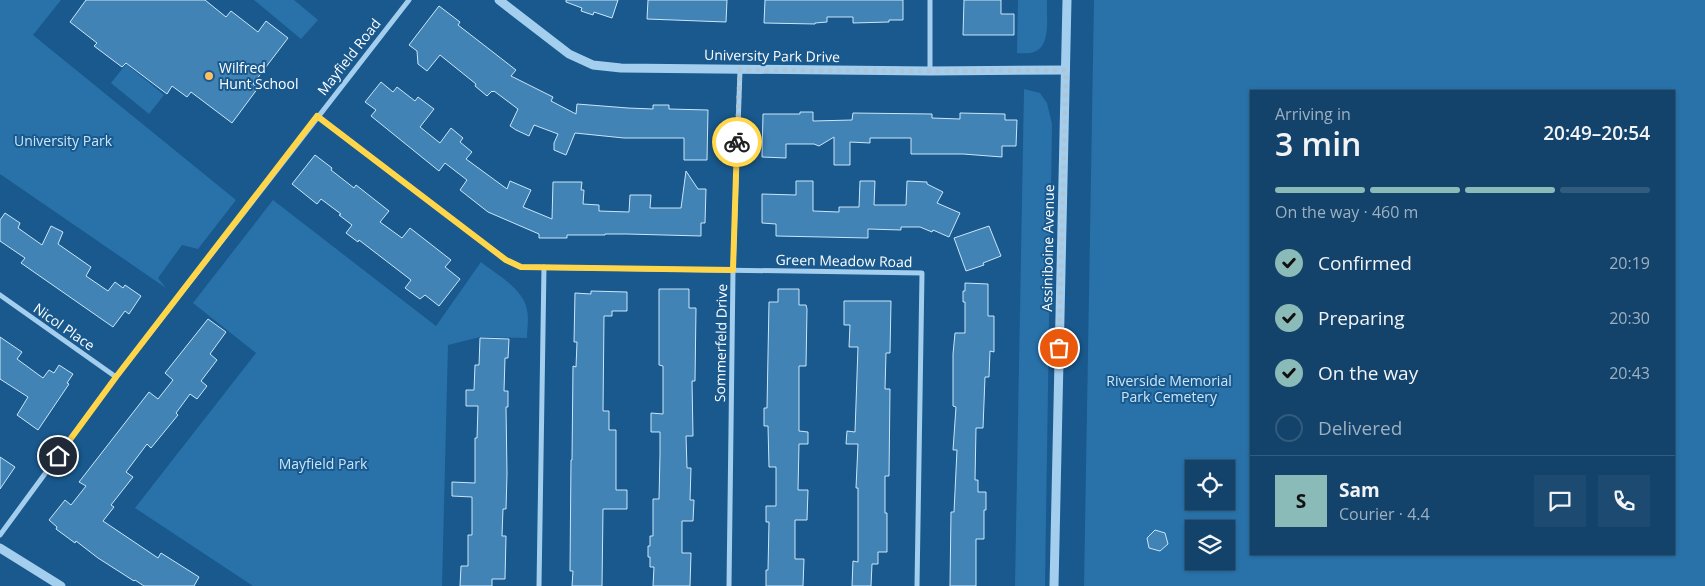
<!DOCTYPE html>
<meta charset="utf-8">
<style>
:root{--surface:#13436a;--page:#1c4a70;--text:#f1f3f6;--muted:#9db0c1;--line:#325c7e;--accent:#8bbbb9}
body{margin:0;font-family:"Open Sans",sans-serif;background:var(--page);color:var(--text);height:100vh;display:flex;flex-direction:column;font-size:19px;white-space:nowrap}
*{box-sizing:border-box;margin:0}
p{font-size:16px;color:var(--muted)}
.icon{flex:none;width:28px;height:28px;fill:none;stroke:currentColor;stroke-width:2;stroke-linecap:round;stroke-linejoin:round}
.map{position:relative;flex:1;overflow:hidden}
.sheet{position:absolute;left:1250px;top:90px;width:425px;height:465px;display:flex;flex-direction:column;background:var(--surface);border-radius:0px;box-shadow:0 1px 4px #0004,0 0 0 1px var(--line)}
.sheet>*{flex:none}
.tools{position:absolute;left:1185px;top:460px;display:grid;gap:10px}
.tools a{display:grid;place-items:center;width:50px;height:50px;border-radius:0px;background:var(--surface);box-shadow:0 1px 4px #0004,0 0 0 1px var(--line);font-size:25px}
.pin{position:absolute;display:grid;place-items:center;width:42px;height:42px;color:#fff;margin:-21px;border:2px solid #fff;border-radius:50%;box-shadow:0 1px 5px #0007}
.courier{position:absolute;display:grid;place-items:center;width:50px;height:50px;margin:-25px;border:4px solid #ffd54a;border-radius:50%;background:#fff;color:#222;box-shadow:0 1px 6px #0007}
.head em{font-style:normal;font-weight:600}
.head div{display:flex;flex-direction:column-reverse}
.head{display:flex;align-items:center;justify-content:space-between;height:85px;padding:0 25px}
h1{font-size:32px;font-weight:600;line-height:38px}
.bar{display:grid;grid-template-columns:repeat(4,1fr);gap:8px 5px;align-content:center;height:60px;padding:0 25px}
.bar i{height:6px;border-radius:4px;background:var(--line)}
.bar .selected{background:var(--accent)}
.bar p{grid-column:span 4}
.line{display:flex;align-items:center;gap:12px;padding:0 25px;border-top:1px solid var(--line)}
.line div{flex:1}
.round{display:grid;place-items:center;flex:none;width:52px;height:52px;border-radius:0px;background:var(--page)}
ol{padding:0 25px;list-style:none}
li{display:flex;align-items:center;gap:15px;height:55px}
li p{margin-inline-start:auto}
li .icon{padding:5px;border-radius:50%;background:var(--accent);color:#111;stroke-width:4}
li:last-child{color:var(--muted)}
li i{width:28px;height:28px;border:2px solid var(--line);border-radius:50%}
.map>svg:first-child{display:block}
</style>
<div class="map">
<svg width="1705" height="586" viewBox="0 0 1705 586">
<rect width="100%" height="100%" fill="#19598d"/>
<g fill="#2872a9" fill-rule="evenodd">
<polygon points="0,0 61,0 33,35 236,200 198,249 182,245 158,278 166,288 0,174"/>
<polygon points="254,0 294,0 318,20 301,39"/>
<path d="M1018,0H1047C1046,15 1052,46 1034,52C1029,54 1022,53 1017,53Z"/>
<path d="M1094,0H1705V586H1084ZM1251,91H1674V554H1251ZM1194,469H1226V501H1194ZM1194,529H1226V561H1194Z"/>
<polygon points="126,64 164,95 149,114 111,83"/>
<polygon points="1024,89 1040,93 1047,103 1052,124 1045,586 1015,586"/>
<path d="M273,200L436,326L481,262C496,274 524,289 527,310C529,319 527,329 527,338L480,337L448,345L442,586H253L135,508L256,353L193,303Z"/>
</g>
<g fill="#4183b5" stroke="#cae6fa">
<polygon points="86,0 205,0 226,17 231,11 258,32 266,21 288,38 253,84 258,88 232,123 191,92 187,97 172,86 167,94 126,63 122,67 94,46 97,43 70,22"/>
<polygon points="566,0 618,0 612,18 594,12 593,15 581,11 582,8 566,2"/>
<polygon points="648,0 727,0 726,22 647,19"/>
<polygon points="765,0 903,0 903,20 889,20 889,22 853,23 853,17 827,17 827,22 815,23 815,24 764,23"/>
<polygon points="964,0 1001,0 1001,14 1014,14 1014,35 963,35"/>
<polygon points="439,6 460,22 458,25 516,70 511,76 553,97 551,101 576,114 577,104 628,108 653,109 653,105 669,105 669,109 708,110 707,160 684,160 684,138 624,138 575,133 566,155 554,150 554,143 558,134 534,125 529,136 516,130 510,126 518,109 494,91 493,92 492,91 487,96 475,86 476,84 440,55 427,71 418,64 417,51 409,45"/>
<polygon points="381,82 393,92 397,87 415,101 418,97 434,109 420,127 440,143 451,128 463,138 460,142 472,152 466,159 507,189 510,181 531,190 523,207 552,219 553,182 582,182 581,190 584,190 583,204 599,205 599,211 629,212 630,195 651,195 650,208 681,208 686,171 698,189 706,189 705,223 701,223 701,236 627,234 605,234 605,235 567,235 567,238 539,238 539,234 488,212 460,190 467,180 445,163 439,171 371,116 376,110 365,102"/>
<polygon points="800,112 813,112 813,121 852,120 853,113 932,114 932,118 960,119 960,113 1005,114 1005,120 1017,120 1016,146 1002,146 1002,157 963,154 911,154 911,138 870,138 870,143 850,142 850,165 834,165 834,137 819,146 814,144 786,144 786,158 762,157 763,114 800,114"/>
<polygon points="315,155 332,168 331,170 354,188 356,185 389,211 380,222 402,238 410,228 451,260 445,267 460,279 439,306 425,295 420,299 405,288 411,280 359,240 358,242 346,233 352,225 339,215 341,214 321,199 317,204 292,184"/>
<polygon points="796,181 813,181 813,211 839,212 839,207 859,207 860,181 875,181 874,205 906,205 907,181 927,182 927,184 943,192 937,203 960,213 949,237 933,230 932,232 920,227 901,227 901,230 868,229 868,238 776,236 776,224 762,223 762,194 796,195"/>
<polygon points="5,213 20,223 18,228 42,245 51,226 63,232 58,244 91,267 86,276 108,291 115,282 123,288 125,285 141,296 129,314 125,311 113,327 21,263 25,258 0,241 0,220"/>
<polygon points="989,226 1001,256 983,263 984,265 966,271 954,238"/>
<polygon points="965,283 988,284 988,316 994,316 994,352 990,351 989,377 985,377 983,428 976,428 975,480 978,480 978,492 986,492 986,510 984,510 984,539 976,539 976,586 950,586 951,512 954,512 957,450 953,450 956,407 953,406 953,354 955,333 965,333 965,302 963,302 963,291 965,291"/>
<polygon points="659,289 689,289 689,308 696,308 695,381 692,381 693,436 686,436 687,468 691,468 690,500 694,500 693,521 682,521 682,553 691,553 690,586 653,586 654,567 650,567 650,557 648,557 648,546 650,546 650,536 653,536 653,499 659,499 660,454 660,432 651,432 651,413 663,414 663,366 659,365"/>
<polygon points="778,289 799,289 799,305 806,305 807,309 806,366 799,366 799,431 808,432 808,444 799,444 798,490 808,490 807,520 795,520 795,559 804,559 803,586 766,586 766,570 768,570 769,522 766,522 766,506 776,506 776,467 769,467 768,426 764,426 764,408 767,408 769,302 778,302"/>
<polygon points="591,291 627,292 627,311 612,311 612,316 604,316 603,411 609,411 609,430 616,430 616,490 627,490 627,509 603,509 602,586 572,586 573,571 570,571 571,460 572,460 573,366 576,367 577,342 574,342 575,293 591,294"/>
<polygon points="844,301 891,301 890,353 886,353 885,389 890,389 889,476 885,476 885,513 887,513 887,552 878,552 878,564 872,564 871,586 852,586 853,561 858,562 858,488 856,488 858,444 846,444 847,431 855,432 858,347 849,347 850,325 844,325"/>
<polygon points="208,319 226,332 210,354 217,360 201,381 207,386 197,399 190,394 176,413 178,415 151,448 147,444 126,472 133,477 111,505 114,507 103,521 158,558 161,553 199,577 194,586 144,586 135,580 134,581 98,558 76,541 75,543 56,529 57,527 49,520 65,500 71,505 86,486 79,482 149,392 158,399 173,380 165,373"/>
<polygon points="0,337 22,352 17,359 43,378 49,370 54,373 59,365 73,374 67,383 69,384 38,430 17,415 28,397 0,379"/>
<polygon points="480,338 509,339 508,358 505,358 504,391 508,391 508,407 506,407 507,474 506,509 503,509 502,536 506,536 505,579 492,579 492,586 460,586 461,566 468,566 468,535 472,535 472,497 452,496 452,482 475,483 475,438 477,438 478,406 466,406 466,390 474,390 475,365 479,365"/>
<polygon points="0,457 15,467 0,489"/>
<polygon points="1155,530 1165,533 1168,544 1160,551 1149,548 1147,538"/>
</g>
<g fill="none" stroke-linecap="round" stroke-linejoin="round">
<g stroke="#a4ceee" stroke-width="5">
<polyline points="930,71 930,0"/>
<polyline points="317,116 506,260 521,267 922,273 917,586"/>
<polyline points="0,295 116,377"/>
<polyline points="0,535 116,377 409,0"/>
<polyline points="539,586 544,267"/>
<polyline points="729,586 733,271 740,70"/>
</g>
<g stroke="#a4ceee" stroke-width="9">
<polyline points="499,0 569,54 593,65 621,68 930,71 1065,70"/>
<polyline points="0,548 61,586"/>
<polyline points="1054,586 1067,0"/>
</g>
</g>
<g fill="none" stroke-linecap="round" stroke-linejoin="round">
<polyline stroke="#aec5d7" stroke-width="5" stroke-dasharray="0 9" points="737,142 740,70 930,71 1066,70 1059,348"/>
<polyline stroke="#ffd54a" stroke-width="6" points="58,456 116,377 317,116 506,260 521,267 733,270 737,142"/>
</g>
<circle fill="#ffbf61" stroke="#19598d" stroke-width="2" cx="209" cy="76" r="5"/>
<g text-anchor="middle" stroke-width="4" stroke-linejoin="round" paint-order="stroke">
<g font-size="14" fill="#fff" stroke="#19598d">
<text transform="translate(772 56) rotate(1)" y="5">University Park Drive</text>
<text transform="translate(349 57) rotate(-52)" y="5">Mayfield Road</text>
<text transform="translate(1048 248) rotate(-89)" y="5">Assiniboine Avenue</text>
<text transform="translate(844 261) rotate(1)" y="5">Green Meadow Road</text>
<text transform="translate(64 327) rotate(35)" y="5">Nicol Place</text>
<text transform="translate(721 343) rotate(-89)" y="5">Sommerfeld Drive</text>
</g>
<g font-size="14" fill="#fff" stroke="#19598d" text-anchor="start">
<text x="219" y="73">Wilfred<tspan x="219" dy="16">Hunt School</tspan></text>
</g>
<g font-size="14" fill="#cae6fa" stroke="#19598d">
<text x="63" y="146">University Park</text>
<text x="1169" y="386">Riverside Memorial<tspan x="1169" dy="16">Park Cemetery</tspan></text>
<text x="323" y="469">Mayfield Park</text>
</g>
</g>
</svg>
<div class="tools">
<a><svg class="icon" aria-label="locate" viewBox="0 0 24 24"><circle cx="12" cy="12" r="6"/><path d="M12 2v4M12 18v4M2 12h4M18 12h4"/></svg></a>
<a><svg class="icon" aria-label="layers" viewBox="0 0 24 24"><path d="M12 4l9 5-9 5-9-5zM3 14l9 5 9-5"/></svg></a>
</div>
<div class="pin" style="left:1059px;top:348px;background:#ea580c"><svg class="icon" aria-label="bag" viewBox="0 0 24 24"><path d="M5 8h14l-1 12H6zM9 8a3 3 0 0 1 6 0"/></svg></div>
<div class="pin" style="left:58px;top:456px;background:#1f2937"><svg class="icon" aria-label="home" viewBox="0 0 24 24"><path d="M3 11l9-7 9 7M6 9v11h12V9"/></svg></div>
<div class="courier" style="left:737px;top:142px"><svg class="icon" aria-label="bike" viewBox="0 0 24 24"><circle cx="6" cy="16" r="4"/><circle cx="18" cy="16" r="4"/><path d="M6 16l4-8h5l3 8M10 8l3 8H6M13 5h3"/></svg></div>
<section class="sheet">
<div class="head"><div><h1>3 min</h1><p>Arriving in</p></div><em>20:49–20:54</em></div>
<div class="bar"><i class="selected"></i><i class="selected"></i><i class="selected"></i><i></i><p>On the way · 460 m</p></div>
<ol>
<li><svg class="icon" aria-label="check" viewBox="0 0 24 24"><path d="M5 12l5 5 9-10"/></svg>Confirmed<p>20:19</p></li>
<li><svg class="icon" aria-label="check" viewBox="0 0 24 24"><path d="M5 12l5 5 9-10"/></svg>Preparing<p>20:30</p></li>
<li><svg class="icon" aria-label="check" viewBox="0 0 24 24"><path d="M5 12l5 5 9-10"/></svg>On the way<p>20:43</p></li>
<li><i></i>Delivered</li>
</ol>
<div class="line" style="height:90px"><b class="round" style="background:var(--accent);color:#111">S</b><div><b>Sam</b><p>Courier · 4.4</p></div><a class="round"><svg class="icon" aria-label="chat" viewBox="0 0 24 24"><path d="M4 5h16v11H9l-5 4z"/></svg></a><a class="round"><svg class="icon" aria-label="phone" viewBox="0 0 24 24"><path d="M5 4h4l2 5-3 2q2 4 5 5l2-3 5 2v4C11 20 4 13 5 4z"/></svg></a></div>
</section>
</div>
